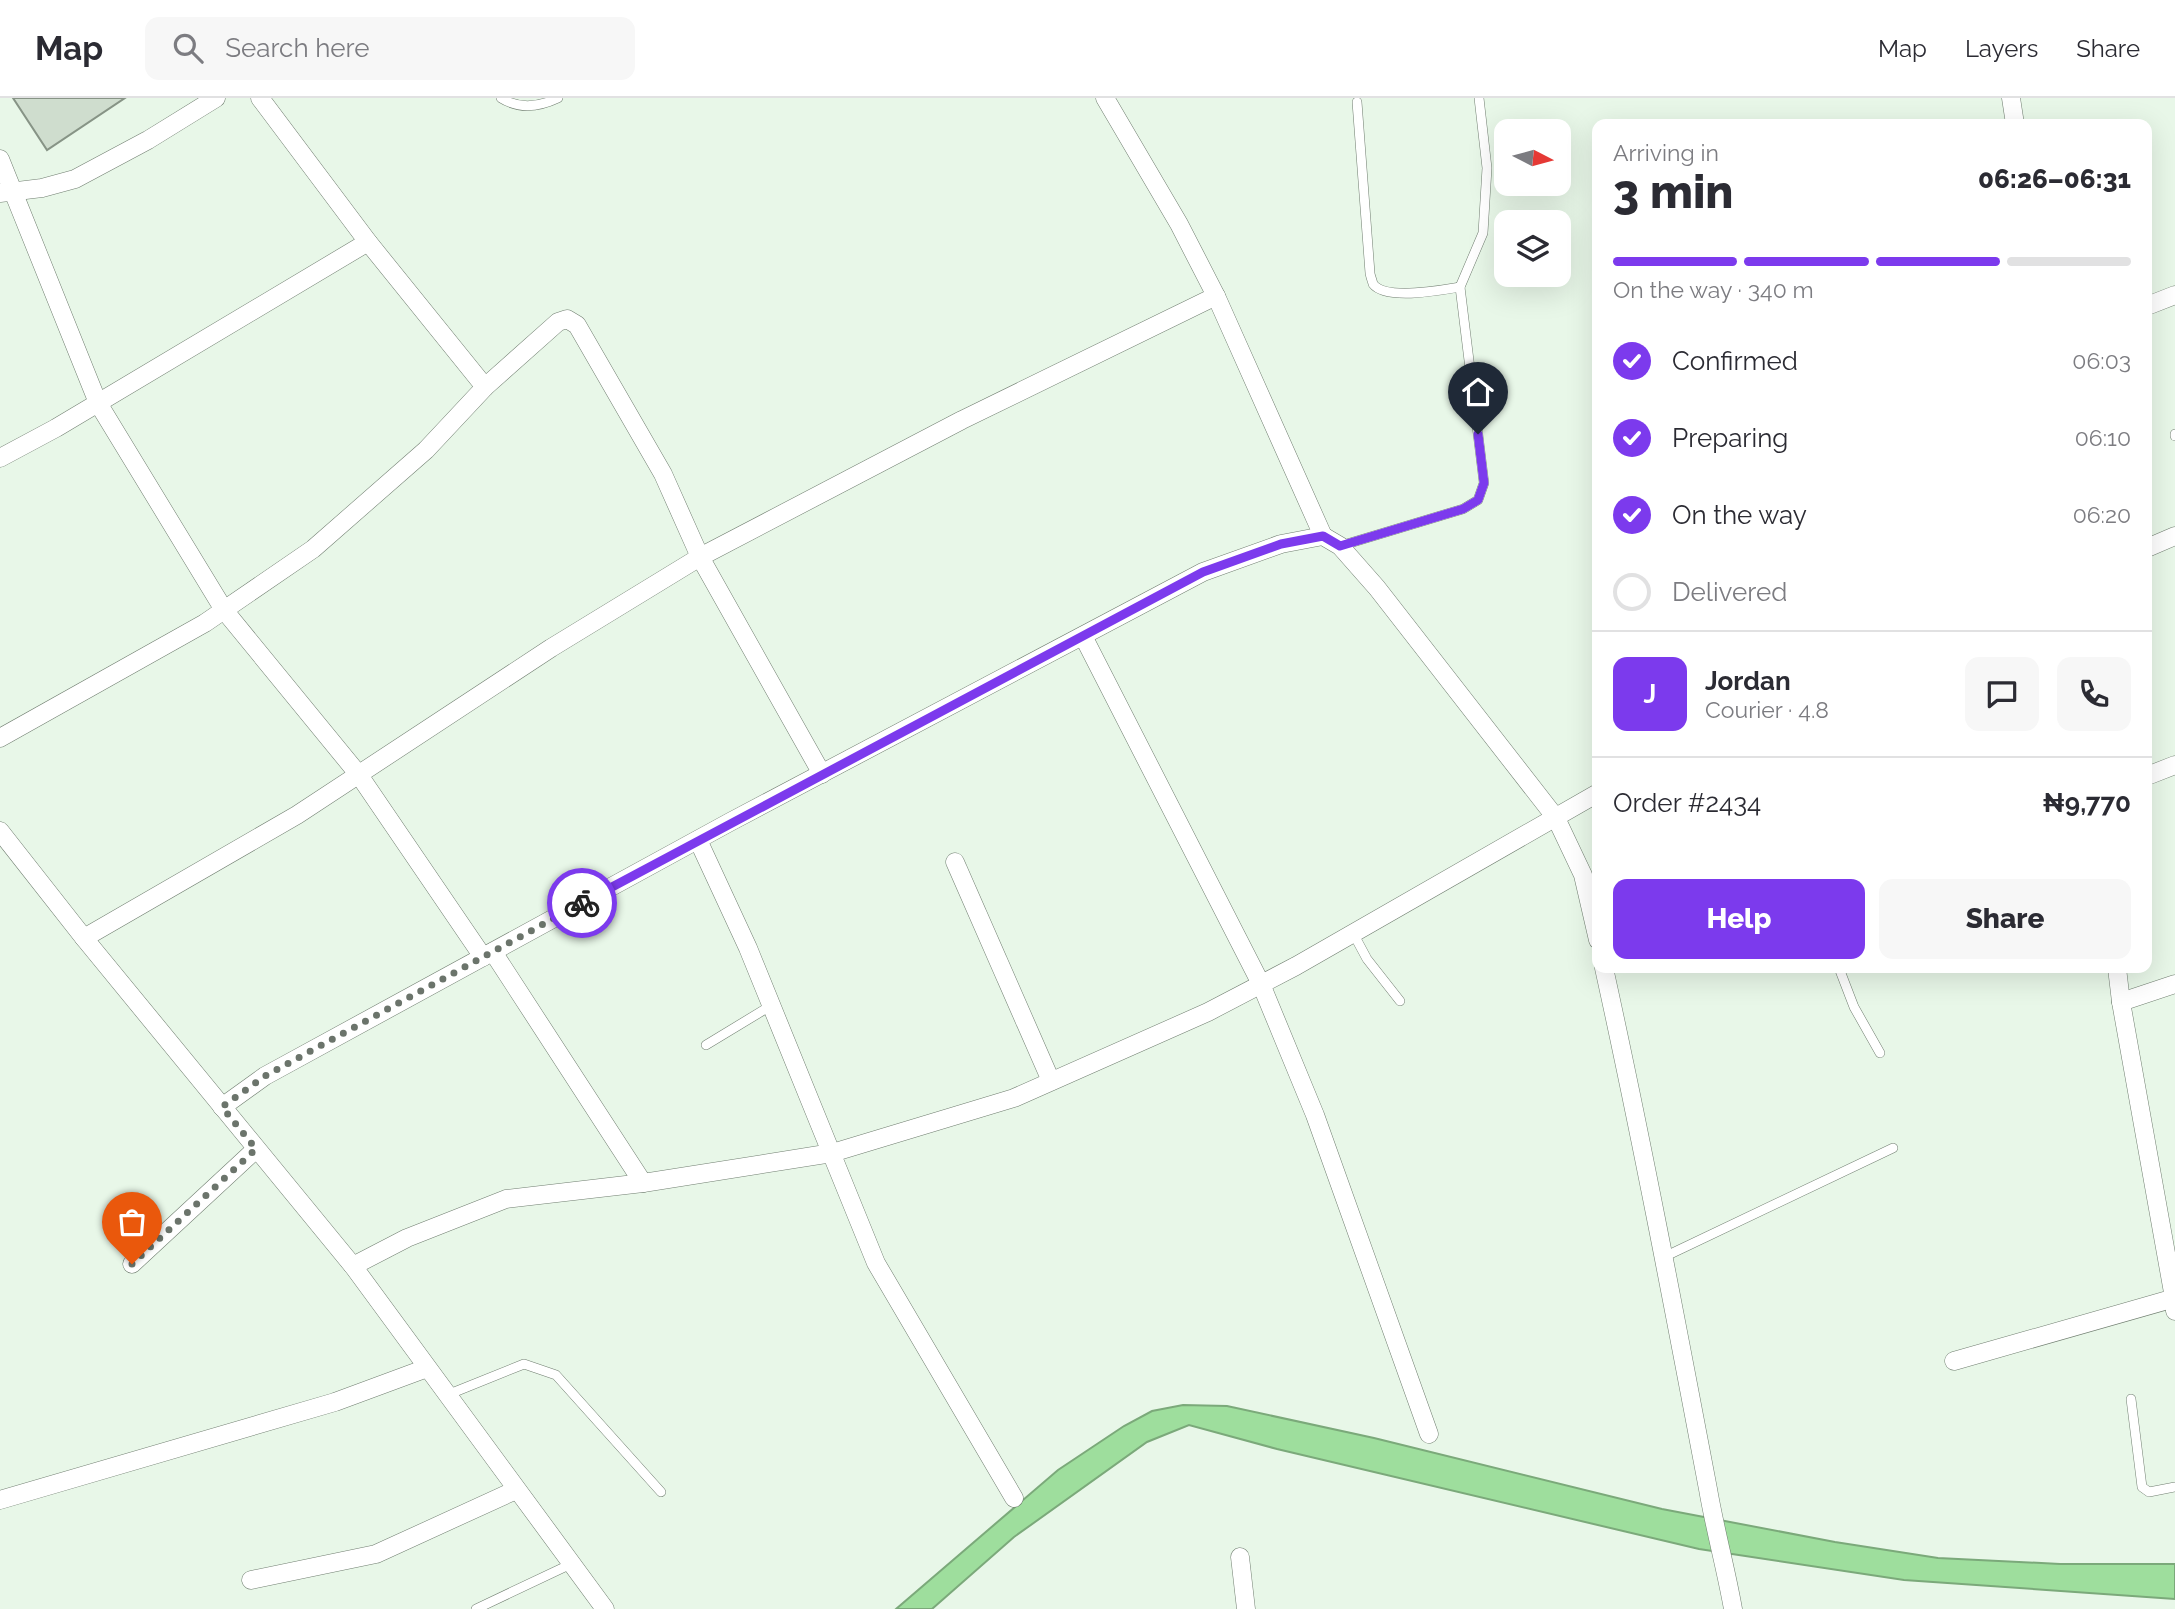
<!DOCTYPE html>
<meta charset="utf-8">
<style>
:root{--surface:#fff;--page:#f7f7f7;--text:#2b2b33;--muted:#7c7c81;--line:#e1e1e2;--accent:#7c3aed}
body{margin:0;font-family:Raleway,sans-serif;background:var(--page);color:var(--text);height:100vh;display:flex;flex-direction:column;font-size:26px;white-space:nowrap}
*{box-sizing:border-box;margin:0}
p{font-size:23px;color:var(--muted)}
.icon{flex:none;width:38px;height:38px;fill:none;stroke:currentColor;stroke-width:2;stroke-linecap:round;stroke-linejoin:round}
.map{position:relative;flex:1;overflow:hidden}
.details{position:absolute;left:1592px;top:21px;width:560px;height:854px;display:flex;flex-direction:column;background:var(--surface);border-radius:14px;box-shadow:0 7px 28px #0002}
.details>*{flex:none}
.needle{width:46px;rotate:96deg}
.tools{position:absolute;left:1494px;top:21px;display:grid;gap:14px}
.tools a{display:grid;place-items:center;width:77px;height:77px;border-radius:14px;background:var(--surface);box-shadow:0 7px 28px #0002;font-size:35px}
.pin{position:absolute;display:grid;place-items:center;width:60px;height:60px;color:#fff;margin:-72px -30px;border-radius:50% 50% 50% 0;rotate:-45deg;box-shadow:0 0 7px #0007}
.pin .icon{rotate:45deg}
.courier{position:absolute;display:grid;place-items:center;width:70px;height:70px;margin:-35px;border:5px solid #7c3aed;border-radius:50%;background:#fff;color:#222;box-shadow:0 2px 9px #0007}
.headline em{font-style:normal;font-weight:800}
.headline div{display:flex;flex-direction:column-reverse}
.headline{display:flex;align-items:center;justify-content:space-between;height:119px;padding:0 21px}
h1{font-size:46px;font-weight:800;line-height:52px}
.bar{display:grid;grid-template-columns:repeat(4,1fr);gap:10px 7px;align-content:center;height:84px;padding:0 21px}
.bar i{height:9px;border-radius:5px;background:var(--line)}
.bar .selected{background:var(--accent)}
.bar p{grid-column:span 4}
.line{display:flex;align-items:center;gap:18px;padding:0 21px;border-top:2px solid var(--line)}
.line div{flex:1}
.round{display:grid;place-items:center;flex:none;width:74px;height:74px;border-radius:14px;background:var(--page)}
ol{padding:0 21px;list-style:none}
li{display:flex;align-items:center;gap:21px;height:77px}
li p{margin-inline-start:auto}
li .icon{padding:7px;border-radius:50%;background:var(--accent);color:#fff;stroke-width:4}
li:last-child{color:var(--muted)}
li i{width:38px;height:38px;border:4px solid var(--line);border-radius:50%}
.button{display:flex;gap:14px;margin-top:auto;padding:14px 21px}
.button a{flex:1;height:80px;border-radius:14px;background:var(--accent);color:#fff;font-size:28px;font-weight:800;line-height:80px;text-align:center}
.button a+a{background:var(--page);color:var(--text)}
header{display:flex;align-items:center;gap:42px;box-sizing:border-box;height:98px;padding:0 35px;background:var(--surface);border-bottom:2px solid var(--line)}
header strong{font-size:33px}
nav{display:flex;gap:38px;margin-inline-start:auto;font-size:24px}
.search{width:490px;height:63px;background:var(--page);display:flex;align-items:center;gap:18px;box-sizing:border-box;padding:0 24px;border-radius:14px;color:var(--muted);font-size:26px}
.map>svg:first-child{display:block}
</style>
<header>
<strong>Map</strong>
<div class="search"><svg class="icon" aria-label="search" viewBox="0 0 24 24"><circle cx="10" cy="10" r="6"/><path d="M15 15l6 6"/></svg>Search here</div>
<nav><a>Map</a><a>Layers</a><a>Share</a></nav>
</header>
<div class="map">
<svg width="2175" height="1511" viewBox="0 0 2175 1511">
<rect width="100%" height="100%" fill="#e8f7e8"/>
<polygon fill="#9ede9d" stroke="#7ba97a" stroke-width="2" points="1183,1307 1227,1308 1374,1340 1662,1411 1835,1444 1938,1460 2060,1466 2175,1466 2175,1501 1904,1482 1699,1451 1277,1351 1189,1327 1147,1344 1014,1439 932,1511 896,1511 1058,1372 1124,1328 1152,1313"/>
<polygon fill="#cfddce" stroke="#879486" stroke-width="2" points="13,0 125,0 47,52"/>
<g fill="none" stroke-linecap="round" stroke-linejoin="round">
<g stroke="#707e70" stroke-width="10">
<g id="service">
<path d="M501,0C520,12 539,9 558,0"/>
<path d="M1357,4L1370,175C1370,177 1373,185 1373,186C1386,203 1442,192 1460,189"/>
<polyline points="2175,336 2175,338"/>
<polyline points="1340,448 1463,411 1478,402 1484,385 1460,189 1483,135 1487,70 1479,0"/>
<polyline points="1353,835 1367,861 1400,903"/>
<polyline points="1839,870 1854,909 1880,955"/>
<polyline points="706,947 772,907"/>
<polyline points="1664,1159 1893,1050"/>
<polyline points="447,1297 524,1266 556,1277 661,1394"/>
<polyline points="2131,1301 2142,1389 2149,1394 2175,1389"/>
<polyline points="476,1511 571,1466"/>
</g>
</g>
<g stroke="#707e70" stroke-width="19">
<g id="minor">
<polyline points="260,0 368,144 485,289"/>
<polyline points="1105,0 1179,126 1216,198 1323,438"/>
<polyline points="2011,0 2015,26"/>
<polyline points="0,61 98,305 224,512 359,677 483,859"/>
<polyline points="0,95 42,90 75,81 148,42 216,0"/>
<polyline points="2147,208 2175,197"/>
<polyline points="0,360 56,330 368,144"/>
<polyline points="2147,450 2175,438"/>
<polyline points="1083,538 1261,886 1315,1017 1429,1336"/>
<polyline points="0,640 205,525 313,451 426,352 485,289 558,224 567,221 577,227 663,376 700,459 822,676"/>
<polyline points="2147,678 2175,667"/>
<polyline points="0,733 84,840 353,1168 605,1511"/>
<polyline points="698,742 748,850 876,1165 1014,1400"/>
<polyline points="955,764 1051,983"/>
<polyline points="84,840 297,717 551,550 700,459 962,322 1216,198"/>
<polyline points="493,854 643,1085"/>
<path d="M1604,870C1642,1043 1675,1217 1708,1391C1715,1432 1726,1471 1733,1511"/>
<polyline points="2117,870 2121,904 2174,1200 2175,1213"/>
<polyline points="2121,904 2175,886"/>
<polyline points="222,1009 265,978 730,724 1203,474 1281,446 1323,438 1340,448 1377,490 1556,720 1583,777 1598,842"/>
<polyline points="132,1166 256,1051"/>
<polyline points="353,1168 407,1140 506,1101 643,1085 832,1055 1014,1000 1208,914 1296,868 1598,695"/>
<polyline points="1954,1263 2175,1200"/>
<polyline points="0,1402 335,1304 427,1270"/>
<polyline points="1240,1459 1246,1511"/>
<polyline points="251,1482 376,1456 516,1392"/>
</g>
</g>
<use href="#service" stroke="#fff" stroke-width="9"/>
<use href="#minor" stroke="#fff" stroke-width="18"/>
</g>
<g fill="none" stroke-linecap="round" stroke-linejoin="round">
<polyline stroke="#6b746b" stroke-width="7" stroke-dasharray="0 12.6" points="132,1166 256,1051 222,1009 265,978 582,805"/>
<polyline stroke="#7c3aed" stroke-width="9" points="582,805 1203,474 1281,446 1323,438 1340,448 1463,411 1478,402 1484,385 1478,336"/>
</g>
</svg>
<div class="tools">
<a><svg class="needle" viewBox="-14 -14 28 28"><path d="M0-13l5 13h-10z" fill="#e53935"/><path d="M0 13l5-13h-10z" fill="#7c7c81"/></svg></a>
<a><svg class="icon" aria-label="layers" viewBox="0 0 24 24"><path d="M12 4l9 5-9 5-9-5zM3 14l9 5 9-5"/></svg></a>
</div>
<div class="pin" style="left:132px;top:1166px;background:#ea580c"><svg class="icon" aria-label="bag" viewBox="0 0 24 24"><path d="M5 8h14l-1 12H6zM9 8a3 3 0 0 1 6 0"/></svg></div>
<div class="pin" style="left:1478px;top:336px;background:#1f2937"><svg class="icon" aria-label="home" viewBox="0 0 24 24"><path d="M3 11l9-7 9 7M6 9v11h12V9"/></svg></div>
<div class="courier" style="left:582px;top:805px"><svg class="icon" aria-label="bike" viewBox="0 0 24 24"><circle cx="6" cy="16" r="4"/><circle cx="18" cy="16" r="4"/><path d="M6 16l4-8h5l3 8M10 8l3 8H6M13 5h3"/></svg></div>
<section class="details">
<div class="headline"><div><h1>3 min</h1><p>Arriving in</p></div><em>06:26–06:31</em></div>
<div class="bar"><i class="selected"></i><i class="selected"></i><i class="selected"></i><i></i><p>On the way · 340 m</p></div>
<ol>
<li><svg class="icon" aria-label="check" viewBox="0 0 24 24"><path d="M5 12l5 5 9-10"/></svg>Confirmed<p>06:03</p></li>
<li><svg class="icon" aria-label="check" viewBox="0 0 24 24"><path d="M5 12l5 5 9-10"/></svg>Preparing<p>06:10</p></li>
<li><svg class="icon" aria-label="check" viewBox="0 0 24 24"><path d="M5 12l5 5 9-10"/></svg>On the way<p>06:20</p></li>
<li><i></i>Delivered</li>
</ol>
<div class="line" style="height:126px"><b class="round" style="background:var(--accent);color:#fff">J</b><div><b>Jordan</b><p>Courier · 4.8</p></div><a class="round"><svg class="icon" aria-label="chat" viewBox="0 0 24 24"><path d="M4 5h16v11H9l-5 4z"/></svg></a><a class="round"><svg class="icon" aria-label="phone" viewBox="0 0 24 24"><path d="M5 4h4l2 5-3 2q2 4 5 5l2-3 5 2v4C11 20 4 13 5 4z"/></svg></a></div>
<div class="line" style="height:91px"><div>Order #2434</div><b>₦9,770</b></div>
<div class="button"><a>Help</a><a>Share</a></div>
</section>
</div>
